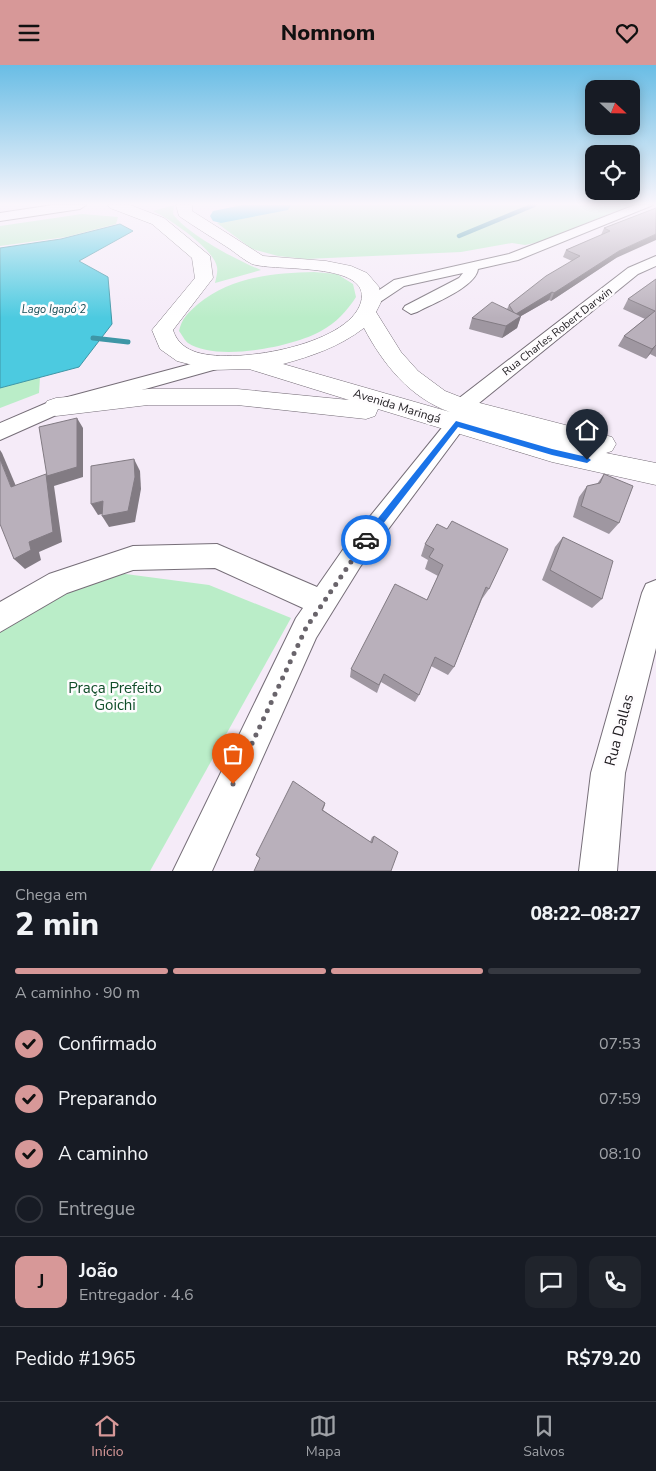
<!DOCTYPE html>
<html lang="pt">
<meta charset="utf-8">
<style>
:root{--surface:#171b24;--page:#20242c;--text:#f1f3f6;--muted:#9ea1a6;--line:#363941;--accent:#d79898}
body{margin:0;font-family:"Nunito Sans",sans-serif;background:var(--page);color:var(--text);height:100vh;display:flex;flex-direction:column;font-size:19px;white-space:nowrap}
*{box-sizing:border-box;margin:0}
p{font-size:16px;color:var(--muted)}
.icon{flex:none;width:28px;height:28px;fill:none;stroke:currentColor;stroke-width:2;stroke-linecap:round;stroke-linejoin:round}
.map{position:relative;height:806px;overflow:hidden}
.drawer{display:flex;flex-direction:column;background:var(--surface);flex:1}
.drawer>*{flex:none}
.needle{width:32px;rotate:112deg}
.buttons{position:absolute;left:585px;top:15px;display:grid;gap:10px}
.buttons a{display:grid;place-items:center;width:55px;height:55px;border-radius:10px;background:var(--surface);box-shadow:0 2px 12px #0003;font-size:25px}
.pin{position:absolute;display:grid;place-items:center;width:42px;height:42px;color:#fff;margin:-51px -21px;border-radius:50% 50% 50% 0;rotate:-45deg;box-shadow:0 0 5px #0007}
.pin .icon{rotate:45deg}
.courier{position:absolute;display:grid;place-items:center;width:50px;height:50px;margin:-25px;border:4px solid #1a73e8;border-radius:50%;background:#fff;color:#222;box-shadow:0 1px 6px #0007}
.overview em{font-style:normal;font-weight:800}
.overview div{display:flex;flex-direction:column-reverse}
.overview{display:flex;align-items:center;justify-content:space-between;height:85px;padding:0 15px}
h1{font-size:32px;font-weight:800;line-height:38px}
.bar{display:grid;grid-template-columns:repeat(4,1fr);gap:8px 5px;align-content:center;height:60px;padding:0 15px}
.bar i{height:6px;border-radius:4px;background:var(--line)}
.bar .on{background:var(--accent)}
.bar p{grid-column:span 4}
.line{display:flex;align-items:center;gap:12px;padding:0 15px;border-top:1px solid var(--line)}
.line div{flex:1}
.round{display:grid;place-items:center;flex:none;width:52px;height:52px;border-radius:10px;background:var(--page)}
ol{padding:0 15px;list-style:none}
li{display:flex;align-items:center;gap:15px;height:55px}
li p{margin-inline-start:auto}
li .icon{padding:5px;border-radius:50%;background:var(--accent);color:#111;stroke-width:4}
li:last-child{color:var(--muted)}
li i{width:28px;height:28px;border:2px solid var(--line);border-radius:50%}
header{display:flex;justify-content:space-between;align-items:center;height:65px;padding:0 15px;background:var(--accent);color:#111;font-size:22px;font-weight:800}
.tab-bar{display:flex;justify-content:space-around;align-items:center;height:70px;border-top:1px solid var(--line);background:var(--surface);font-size:14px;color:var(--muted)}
.tab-bar a{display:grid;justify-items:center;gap:2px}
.tab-bar .on{color:var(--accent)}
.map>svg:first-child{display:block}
</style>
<header><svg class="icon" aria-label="menu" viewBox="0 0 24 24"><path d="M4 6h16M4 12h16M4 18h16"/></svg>Nomnom<svg class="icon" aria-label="heart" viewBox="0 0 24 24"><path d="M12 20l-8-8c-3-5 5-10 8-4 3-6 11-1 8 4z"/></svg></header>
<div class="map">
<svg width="656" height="806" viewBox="0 0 656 806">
<rect width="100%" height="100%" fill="#f5ebf8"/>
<g fill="#baedc8">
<path d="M174,140L173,149C187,169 238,196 261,205L215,218C216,213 218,207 217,202C214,184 170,154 153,146Z"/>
<polygon points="231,140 631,140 543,176 525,180 512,178 461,187 306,194 278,191 252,184 217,158 261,148"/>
<polygon points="82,149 118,152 116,159 66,172 0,181 0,161"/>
<path d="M314,207L337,209L353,219L356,232C347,246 336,258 321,266C293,282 216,297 188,278C185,276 182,270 179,266C182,253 188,248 198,239C231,212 273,208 314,207Z"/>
<polygon points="40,312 39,328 0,343 0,323"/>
<polygon points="118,508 209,520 291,553 150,806 0,806 0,560 55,527"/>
</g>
<polygon fill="#4ccae0" stroke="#3e96a6" points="120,159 133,166 79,196 108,212 112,259 79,302 0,323 0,183 61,174"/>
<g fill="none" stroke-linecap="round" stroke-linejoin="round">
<polyline stroke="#3e96a6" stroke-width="4.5" points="459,171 534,140"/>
<polyline stroke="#3e96a6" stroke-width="5" points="93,273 128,277"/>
<polygon fill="#4ccae0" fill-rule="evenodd" points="243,140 291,140 288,145 221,158 213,156 210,151 213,146"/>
<g stroke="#766e78" stroke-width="2">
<g id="street">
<polygon points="53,140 86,140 80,144 0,156 0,148"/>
<path d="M635,140H653L518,195L478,204C476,222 432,239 417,247L411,249L403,244L405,241L459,213L463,208L404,221L377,239H365L363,236L394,215L509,189Z"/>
<polygon points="656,191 656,201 638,209 468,347 461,349 454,347 451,342 454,337 628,203"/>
<polygon points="217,292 224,294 226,298 224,302 63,347 0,375 0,358 49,337"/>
<polygon points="456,352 463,354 466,359 463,364 360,502 316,573 212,806 173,806 296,553 303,543 215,503 133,505 67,528 0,567 0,537 49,509 133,481 217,479 317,522 342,486 449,354"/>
<polygon points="656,515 656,583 625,708 617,806 579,806 591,708 642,528 646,519"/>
</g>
</g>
<g stroke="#766e78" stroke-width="1">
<path id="secondary" d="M108,140H130L164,153L210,191L213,213L173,265C176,275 183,282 193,286C229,301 349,281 361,237C372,196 274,207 252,199C244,195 237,189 230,184C213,173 195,162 179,151L176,140H192V146L263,191L326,196L351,201L367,208L379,222L381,237L376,247L401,287L418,306L445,326L468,335L612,372L616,379L612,386L606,388L656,398V420L552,397L378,344L375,351L366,354L237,340H148L56,351L47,348L44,342L47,336L56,333L148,324H237L349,335L249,304L212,305L177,296L160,284L152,265L195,213L192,193L152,159L110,143ZM364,263C383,299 410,333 450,347L283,299C312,291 339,282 364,263Z"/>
</g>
<use href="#street" fill="#fff" fill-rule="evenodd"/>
<use href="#secondary" fill="#fff" fill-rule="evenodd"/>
</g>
<g fill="#9f97a1">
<polygon points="656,143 616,193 551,236 549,235 521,251 517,263 502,273 469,264 472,253 507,244 509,240 572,196 563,192 566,185 601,170 604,163"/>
<polygon points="656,214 656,292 650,289 646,294 618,281 624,271 645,254 623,244 628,234"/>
<polygon points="604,409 619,458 609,469 573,452 579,432 587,421 597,419"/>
<polygon points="437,459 489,524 482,534 454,602 448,610 431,601 419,630 415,637 381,617 377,628 350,612 351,604 427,535 438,511 425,504 428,495 421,491 425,479"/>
<polygon points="563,472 602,534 592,543 542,515 555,482"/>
<polygon points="325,738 325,740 323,745 370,777 372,772 374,771 391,806 254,806"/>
</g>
<g fill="#827b83">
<polygon points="656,169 656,175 616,193 551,236 554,228 619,186"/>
<polygon points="552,227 549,235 521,251 517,263 502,273 506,261 515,249"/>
<polygon points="656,280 650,289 646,294 652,284"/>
<polygon points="77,353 83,363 83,412 54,421 62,477 39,487 41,495 25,504 14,494 29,477 46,409 47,411"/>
<polygon points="0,385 2,388 21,433 11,422 0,394"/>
<polygon points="134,394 140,406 141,424 135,457 109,462 102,451"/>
<polygon points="103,436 110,447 98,450 91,439"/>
</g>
<g fill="#b9b0bb" stroke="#827b83">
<polygon points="656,143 656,169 619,186 554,228 552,227 516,249 514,248 509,240 546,211 580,191 566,185 610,166 604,163"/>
<polygon points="656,214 656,280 652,284 624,271 655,246 628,234"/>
<polygon points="492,237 521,251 506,261 472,253"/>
<polygon points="77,353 77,402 47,411 39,362"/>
<polygon points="0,394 11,422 46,409 53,467 29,477 31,485 14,494 0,459"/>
<polygon points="134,394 135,412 128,446 102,451 103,436 91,439 91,401"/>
<polygon points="604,409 633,421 619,458 581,441 587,421 600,418"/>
<polygon points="452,456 508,484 489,524 486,522 454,602 435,592 419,630 384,609 379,620 351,604 395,519 427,535 443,500 429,492 434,484 425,479 437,459 447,464"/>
<polygon points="563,472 613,496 602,534 550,505"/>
<polygon points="293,716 325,738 322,745 372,778 374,771 398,787 391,806 254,806 260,793 256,790"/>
</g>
<linearGradient id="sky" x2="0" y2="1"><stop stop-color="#69bde5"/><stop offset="0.55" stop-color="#faf6fc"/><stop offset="1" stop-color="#faf6fc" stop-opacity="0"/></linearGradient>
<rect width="656" height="253" fill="url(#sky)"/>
<polygon fill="#1a73e8" points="456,356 552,384 587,392 591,395 587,398 552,390 458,362 369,477 363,477 363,472"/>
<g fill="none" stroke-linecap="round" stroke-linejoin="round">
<polyline stroke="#69646b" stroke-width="5" stroke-dasharray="0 9" points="233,719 306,563 366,475"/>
</g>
<g text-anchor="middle" stroke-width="5" stroke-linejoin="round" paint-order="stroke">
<g font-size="11" font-style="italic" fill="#174d56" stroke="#fefcfe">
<text x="54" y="248">Lago Igapó 2</text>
</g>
<g font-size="11" fill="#1e1b1f" stroke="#fefcfe">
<text transform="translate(557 266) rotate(-38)" y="4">Rua Charles Robert Darwin</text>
</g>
<g font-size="12" fill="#1e1b1f" stroke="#fefcfe">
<text transform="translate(397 341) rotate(17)" y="4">Avenida Maringá</text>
</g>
<g font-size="15" fill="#104d29" stroke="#fefcfe">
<text x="115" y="628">Praça Prefeito<tspan x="115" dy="17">Goichi</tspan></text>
</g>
<g font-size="15" fill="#1e1b1f" stroke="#fefcfe">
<text transform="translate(619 665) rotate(-75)" y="5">Rua Dallas</text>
</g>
</g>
</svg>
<div class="buttons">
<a><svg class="needle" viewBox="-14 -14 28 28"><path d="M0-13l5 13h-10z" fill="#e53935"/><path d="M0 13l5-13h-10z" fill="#9ea1a6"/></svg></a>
<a><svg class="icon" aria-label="locate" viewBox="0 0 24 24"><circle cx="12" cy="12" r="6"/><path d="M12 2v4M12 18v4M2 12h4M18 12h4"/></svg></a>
</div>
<div class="pin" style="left:233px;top:719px;background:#ea580c"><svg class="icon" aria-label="bag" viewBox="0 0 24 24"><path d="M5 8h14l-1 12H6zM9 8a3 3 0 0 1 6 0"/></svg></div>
<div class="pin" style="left:587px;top:395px;background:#1f2937"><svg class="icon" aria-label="home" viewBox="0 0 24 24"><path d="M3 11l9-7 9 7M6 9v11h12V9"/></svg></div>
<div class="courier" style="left:366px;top:475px"><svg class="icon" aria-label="car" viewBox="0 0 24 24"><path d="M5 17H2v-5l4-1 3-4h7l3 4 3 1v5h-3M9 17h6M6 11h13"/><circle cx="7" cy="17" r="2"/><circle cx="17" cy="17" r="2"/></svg></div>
</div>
<section class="drawer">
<div class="overview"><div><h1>2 min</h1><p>Chega em</p></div><em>08:22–08:27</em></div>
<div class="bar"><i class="on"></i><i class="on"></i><i class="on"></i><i></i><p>A caminho · 90 m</p></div>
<ol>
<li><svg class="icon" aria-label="check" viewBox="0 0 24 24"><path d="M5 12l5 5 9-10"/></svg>Confirmado<p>07:53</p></li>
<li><svg class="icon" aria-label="check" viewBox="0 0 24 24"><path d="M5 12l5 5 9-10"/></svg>Preparando<p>07:59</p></li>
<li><svg class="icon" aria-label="check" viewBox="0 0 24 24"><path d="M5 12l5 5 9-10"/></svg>A caminho<p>08:10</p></li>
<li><i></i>Entregue</li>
</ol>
<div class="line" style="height:90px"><b class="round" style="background:var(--accent);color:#111">J</b><div><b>João</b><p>Entregador · 4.6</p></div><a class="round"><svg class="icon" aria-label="chat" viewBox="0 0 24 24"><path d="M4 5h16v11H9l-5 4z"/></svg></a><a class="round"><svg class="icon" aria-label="phone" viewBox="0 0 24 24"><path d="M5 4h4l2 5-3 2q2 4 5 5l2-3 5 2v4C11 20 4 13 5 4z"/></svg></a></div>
<div class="line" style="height:65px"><div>Pedido #1965</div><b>R$79.20</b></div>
</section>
<nav class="tab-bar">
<a class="on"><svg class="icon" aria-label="home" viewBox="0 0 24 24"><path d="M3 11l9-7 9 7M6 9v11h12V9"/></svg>Início</a>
<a><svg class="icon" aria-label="map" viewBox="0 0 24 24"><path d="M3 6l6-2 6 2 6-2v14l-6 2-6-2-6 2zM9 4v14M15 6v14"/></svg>Mapa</a>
<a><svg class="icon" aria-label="saved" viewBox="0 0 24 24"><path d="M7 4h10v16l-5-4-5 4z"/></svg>Salvos</a>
</nav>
